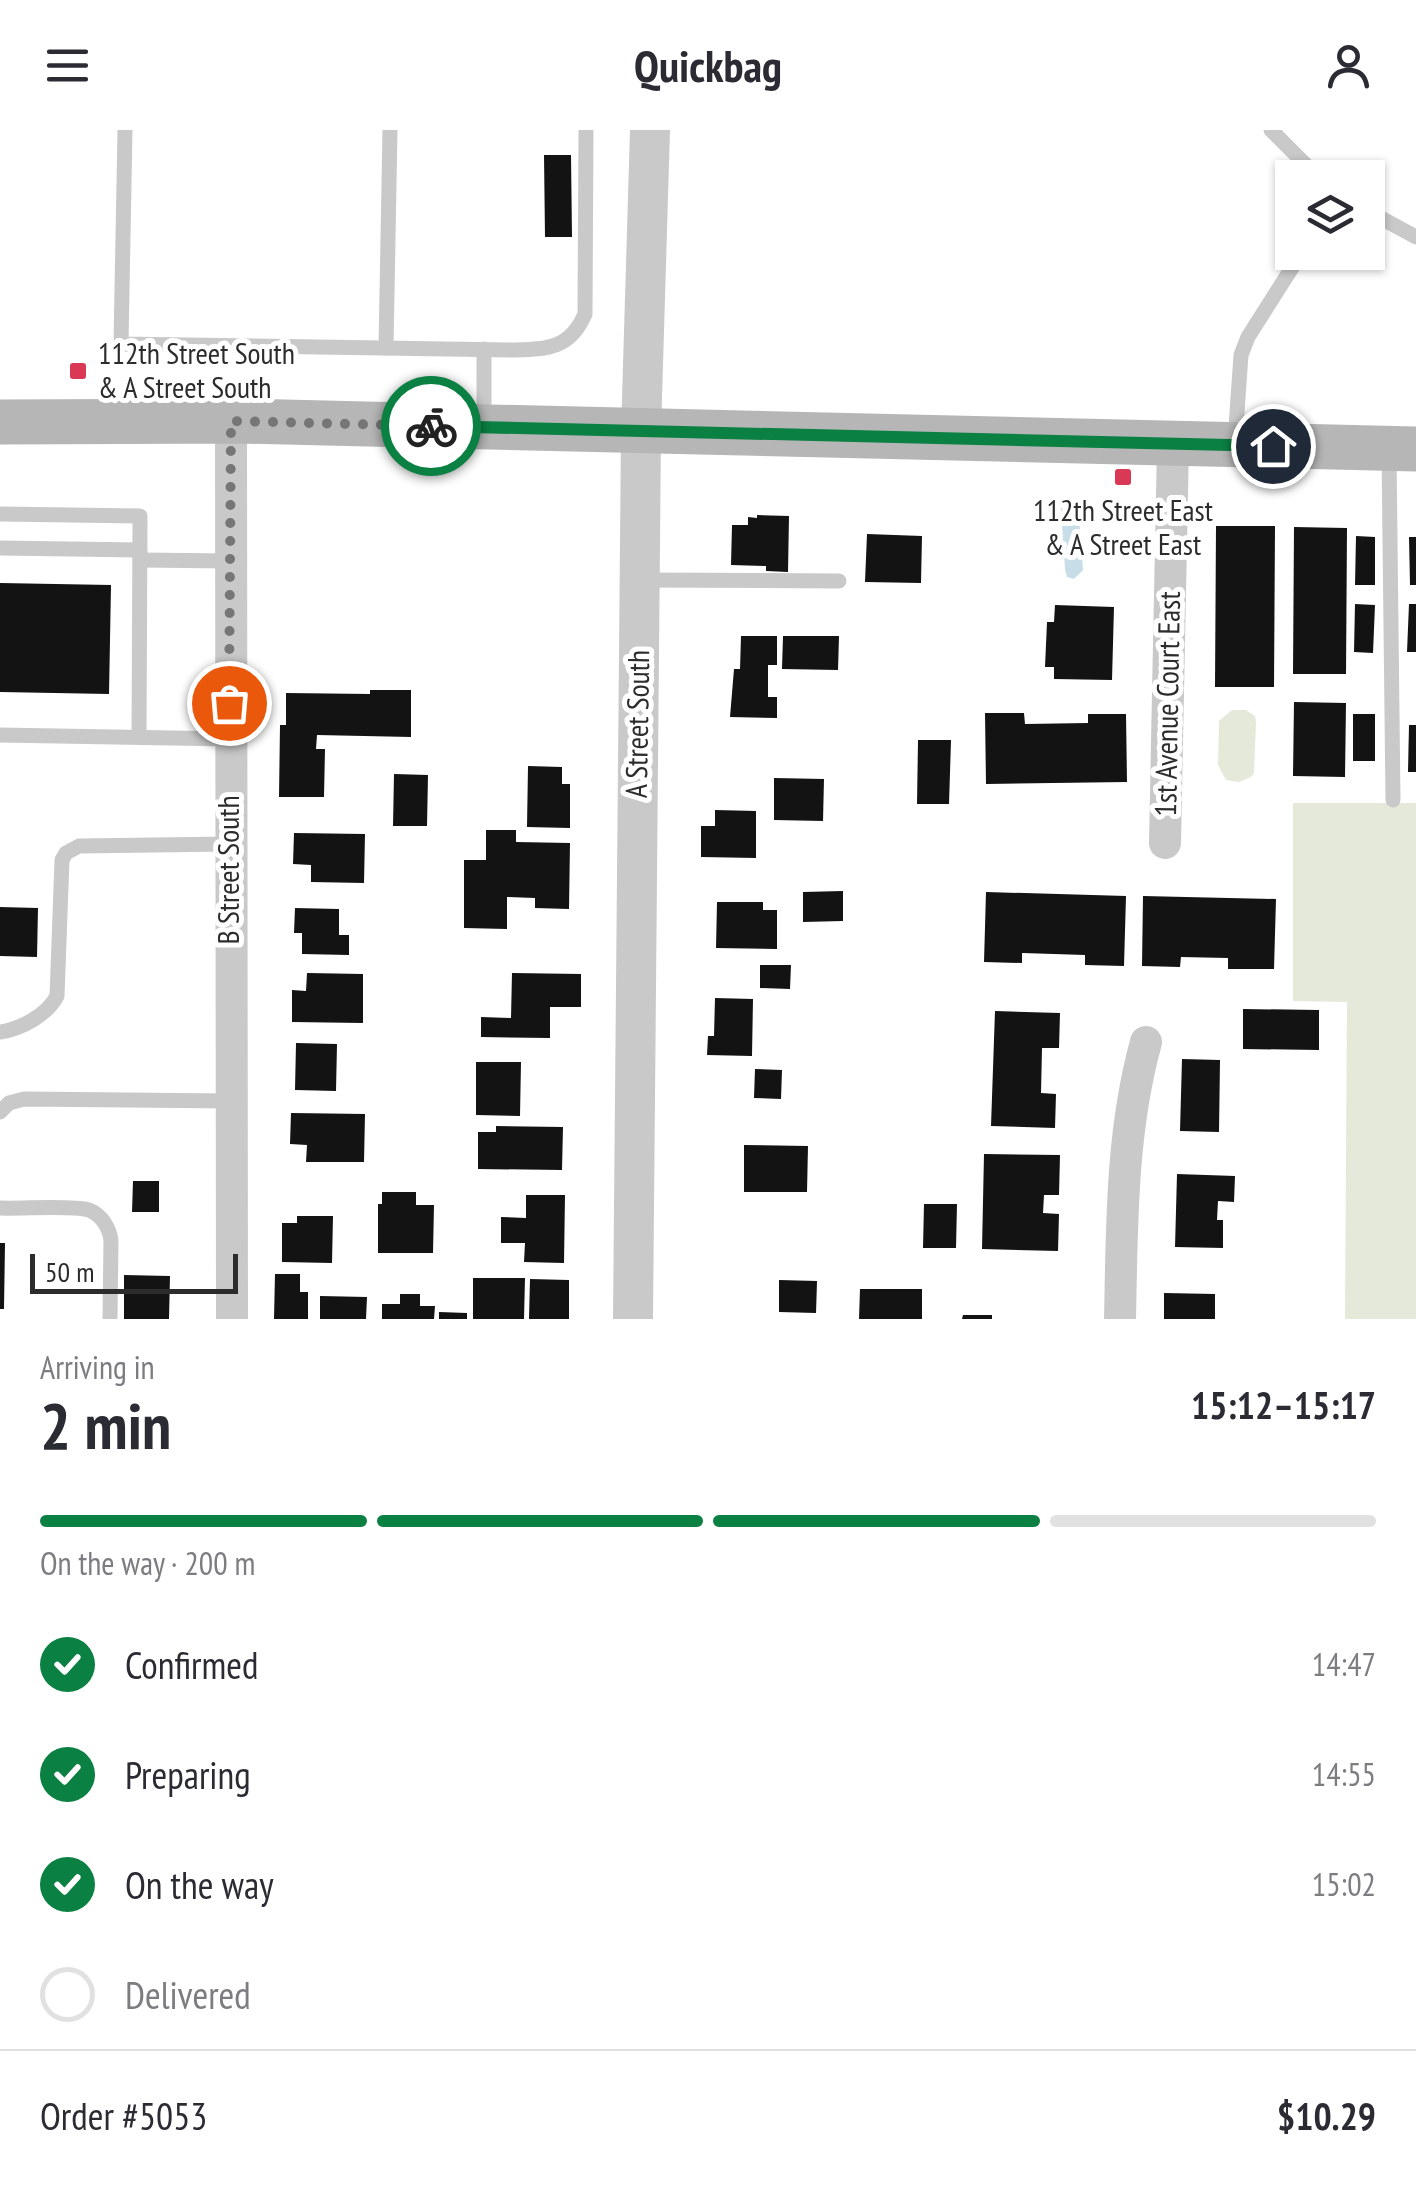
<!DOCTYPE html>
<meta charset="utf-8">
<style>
:root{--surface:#fff;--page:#f2f2f3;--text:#2b2b33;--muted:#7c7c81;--line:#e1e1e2;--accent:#0b8043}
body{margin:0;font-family:"PT Sans Narrow",sans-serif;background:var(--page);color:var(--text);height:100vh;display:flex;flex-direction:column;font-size:38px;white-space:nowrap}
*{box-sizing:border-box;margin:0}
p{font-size:32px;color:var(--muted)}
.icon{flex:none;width:55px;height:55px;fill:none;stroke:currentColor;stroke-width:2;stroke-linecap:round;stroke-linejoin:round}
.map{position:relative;height:1189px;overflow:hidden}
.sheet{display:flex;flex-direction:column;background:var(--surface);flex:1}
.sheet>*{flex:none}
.controls{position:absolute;left:1275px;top:30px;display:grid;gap:20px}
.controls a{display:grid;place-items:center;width:110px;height:110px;border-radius:0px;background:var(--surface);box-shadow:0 2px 8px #0004;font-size:50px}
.scale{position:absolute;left:30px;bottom:25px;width:208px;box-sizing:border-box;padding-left:10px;border:5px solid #2c2c2c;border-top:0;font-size:28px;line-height:35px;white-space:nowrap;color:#2c2c2c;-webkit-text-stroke:8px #fff;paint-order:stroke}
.pin{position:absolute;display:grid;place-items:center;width:85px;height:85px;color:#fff;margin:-42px;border:5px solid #fff;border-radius:50%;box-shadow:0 2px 10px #0007}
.courier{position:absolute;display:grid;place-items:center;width:100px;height:100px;margin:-50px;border:8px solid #0b8043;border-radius:50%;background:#fff;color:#222;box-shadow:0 2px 12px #0007}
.headline em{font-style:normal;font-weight:700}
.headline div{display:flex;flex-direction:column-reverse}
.headline{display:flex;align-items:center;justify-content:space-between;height:170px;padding:0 40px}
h1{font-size:65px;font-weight:700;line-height:75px}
.bar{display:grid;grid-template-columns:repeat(4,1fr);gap:15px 10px;align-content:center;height:120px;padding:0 40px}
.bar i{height:12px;border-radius:8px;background:var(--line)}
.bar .current{background:var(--accent)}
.bar p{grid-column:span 4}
.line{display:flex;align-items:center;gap:25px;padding:0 40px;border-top:2px solid var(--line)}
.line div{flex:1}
ol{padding:0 40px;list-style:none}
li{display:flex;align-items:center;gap:30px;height:110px}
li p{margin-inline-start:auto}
li .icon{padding:10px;border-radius:50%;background:var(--accent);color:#fff;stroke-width:4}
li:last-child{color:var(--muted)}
li i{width:55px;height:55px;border:5px solid var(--line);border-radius:50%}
header{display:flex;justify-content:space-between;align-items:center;height:130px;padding:0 40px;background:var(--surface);font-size:45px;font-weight:700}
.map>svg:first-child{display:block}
</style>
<header><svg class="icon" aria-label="menu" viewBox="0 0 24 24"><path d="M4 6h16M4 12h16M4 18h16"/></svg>Quickbag<svg class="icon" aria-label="person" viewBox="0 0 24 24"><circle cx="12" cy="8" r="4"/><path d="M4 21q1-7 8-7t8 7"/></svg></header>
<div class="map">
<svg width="1416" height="1189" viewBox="0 0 1416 1189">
<rect width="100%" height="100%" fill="#fff"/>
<g fill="#e4e9da">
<polygon points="1232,580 1246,580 1255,586 1256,592 1254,643 1251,647 1239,652 1226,650 1218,635 1219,591"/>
<polygon points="1293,673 1416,673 1416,1189 1345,1189 1347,872 1293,871"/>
</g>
<polygon fill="#c7dee8" points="1069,371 1078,375 1083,440 1074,449 1067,447 1065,439 1061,379"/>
<g fill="#131313">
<polygon points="544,25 571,25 572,107 545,107"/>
<polygon points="757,385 789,386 788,442 766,441 766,436 731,435 732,395 748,395 748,387 757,388"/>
<polygon points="1216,396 1275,396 1274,557 1215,557"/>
<polygon points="1294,397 1347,398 1346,544 1293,544"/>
<polygon points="867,404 922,406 921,453 865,452"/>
<polygon points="1356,406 1375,407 1375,455 1355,455"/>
<polygon points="1409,407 1416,407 1416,455 1410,455"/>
<polygon points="0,453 111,455 109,564 0,562"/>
<polygon points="1355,474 1375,475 1373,523 1354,522"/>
<polygon points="1409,474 1416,474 1416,522 1407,522"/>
<polygon points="1055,475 1114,477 1112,550 1054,549 1054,537 1045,537 1047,492 1054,492"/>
<polygon points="741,506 777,506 777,535 768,535 768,567 777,567 777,588 730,587 734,539 740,539"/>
<polygon points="783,506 839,506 838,540 782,539"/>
<polygon points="370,560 411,560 411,607 317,605 316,619 325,619 324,667 279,667 280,595 286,595 286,563 370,564"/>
<polygon points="1294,572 1346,573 1345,647 1293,646"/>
<polygon points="985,583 1024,583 1025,594 1088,593 1088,584 1126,584 1127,652 986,654"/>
<rect x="1353" y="584" width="22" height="47"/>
<polygon points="1409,595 1416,595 1416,642 1408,642"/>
<polygon points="918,610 951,610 949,674 917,674"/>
<polygon points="528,636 562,637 562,654 570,654 570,698 527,697"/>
<polygon points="394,644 428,645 427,696 393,696"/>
<polygon points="774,648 824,649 823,691 774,690"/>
<polygon points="715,680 756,681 756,728 701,727 701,696 715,696"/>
<polygon points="486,700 516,700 516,712 570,713 569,779 535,778 535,768 507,767 507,799 464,798 464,730 486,730"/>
<polygon points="294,703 365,704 364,753 311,752 311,735 293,734"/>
<polygon points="843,761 843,791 803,792 803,762"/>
<polygon points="986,762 1126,766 1124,836 1085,835 1085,825 1022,823 1022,833 984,832"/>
<polygon points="1143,766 1276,769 1274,839 1228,839 1228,828 1181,827 1180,837 1142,836"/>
<polygon points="717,772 763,772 763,780 777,780 777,819 716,818"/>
<polygon points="0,777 38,778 37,827 0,826"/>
<polygon points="295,778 339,779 339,805 349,805 349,825 302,824 302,803 294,803"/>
<polygon points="760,835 791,835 790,859 760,858"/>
<polygon points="307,843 363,844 363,893 292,892 292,860 306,861"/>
<polygon points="512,843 581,844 581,877 550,877 550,908 481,907 481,887 511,888"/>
<polygon points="715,868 753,869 752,926 707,925 708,906 714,906"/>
<polygon points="1243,879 1319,880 1319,920 1243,919"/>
<polygon points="995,881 1060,883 1059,918 1042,918 1041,963 1056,964 1055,998 991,996"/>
<polygon points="296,913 337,914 336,961 295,960"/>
<polygon points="1182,929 1220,930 1219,1002 1180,1001"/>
<polygon points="476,932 521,932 520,986 476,985"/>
<polygon points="755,939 782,940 781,969 754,968"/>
<polygon points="291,983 365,984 364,1032 306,1032 307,1015 290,1014"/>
<polygon points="496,996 563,997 562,1040 478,1039 478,1002 496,1002"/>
<polygon points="744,1015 808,1016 807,1062 744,1062"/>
<polygon points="984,1024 1060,1025 1059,1065 1044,1065 1043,1083 1059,1084 1058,1121 982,1119"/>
<polygon points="1177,1044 1235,1046 1234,1072 1218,1071 1217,1090 1223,1090 1223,1118 1175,1117"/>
<polygon points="133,1051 159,1051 159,1082 132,1082"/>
<polygon points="382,1062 416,1062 416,1075 434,1075 433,1123 378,1123 378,1074 382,1074"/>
<polygon points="526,1065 565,1065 564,1133 524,1132 525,1113 501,1113 501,1087 526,1088"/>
<polygon points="924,1074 957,1074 956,1118 923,1118"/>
<polygon points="297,1086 333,1086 332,1133 282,1132 282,1093 297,1093"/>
<polygon points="0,1113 5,1113 4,1179 0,1179"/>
<polygon points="275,1144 300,1144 300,1162 308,1162 308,1189 274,1189"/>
<polygon points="124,1145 170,1146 169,1189 124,1189"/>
<polygon points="473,1148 525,1148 524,1189 473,1189"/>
<polygon points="530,1149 569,1150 569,1189 529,1189"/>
<polygon points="779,1150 817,1151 816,1183 779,1182"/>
<polygon points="860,1159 922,1159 922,1189 859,1189"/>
<polygon points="1164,1163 1215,1164 1215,1189 1164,1189"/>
<polygon points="400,1164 420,1164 420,1176 435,1176 434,1189 382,1189 382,1174 400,1174"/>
<polygon points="320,1166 367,1167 366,1189 320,1189"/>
<polygon points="439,1182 467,1183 467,1189 439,1189"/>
<polygon points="963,1185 992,1185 992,1189 962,1189"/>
</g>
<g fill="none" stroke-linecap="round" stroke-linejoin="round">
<g stroke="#c9c9c9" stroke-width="15">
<path d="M125,0L121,214L514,220C547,219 570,219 585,184L586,0"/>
<polyline points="1271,0 1319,48"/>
<polyline points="1368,81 1416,107"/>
<polyline points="386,218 390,0"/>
<polyline points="484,219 484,295"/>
<polyline points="1235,311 1241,225 1248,207 1302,122"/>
<polyline points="1389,323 1393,670"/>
<polyline points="0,384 140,386 139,607"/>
<polyline points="0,418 140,420"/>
<polyline points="140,430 230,431"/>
<polyline points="643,450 839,451"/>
<polyline points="0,605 229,609"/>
<path d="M0,902C21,899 47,885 57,866L62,730L66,723L79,716L229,714"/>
<polyline points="0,982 9,973 24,969 230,971"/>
<path d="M0,1078C22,1079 71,1075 89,1080C102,1085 110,1099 111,1111L110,1189"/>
</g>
<g stroke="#c9c9c9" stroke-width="32">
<polyline points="231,291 232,1189"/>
<polyline points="1165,713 1173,314"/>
<path d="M1120,1189C1122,1095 1121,1003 1146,912"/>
</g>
<polyline stroke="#c9c9c9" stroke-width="40" points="633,1189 641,302 650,0"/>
<polyline stroke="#b6b6b6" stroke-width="45" points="0,292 240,291 1416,319"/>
</g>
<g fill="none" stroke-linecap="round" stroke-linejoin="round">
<polyline stroke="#767676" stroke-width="10" stroke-dasharray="0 18" points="229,573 231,291 431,296"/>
<polyline stroke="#0b8043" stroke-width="12" points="431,296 1273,316"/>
</g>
<g fill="#d93954" stroke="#fff" stroke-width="4">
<rect x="68" y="231" width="20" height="20" rx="5"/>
<rect x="1113" y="337" width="20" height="20" rx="5"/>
</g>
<g text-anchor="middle" stroke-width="10" stroke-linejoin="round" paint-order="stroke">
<g font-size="30" fill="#2c2c2c" stroke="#fff" text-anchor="start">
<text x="98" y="234">112th Street South<tspan x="98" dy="34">&amp; A Street South</tspan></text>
<text x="1123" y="391" text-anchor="middle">112th Street East<tspan x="1123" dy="34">&amp; A Street East</tspan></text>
</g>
<g font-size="30" fill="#2c2c2c" stroke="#fff">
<text transform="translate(1168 574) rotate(-89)" y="10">1st Avenue Court East</text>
<text transform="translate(638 594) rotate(-89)" y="10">A Street South</text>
<text transform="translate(229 740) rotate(-90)" y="10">B Street South</text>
</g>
</g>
</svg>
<div class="controls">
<a><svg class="icon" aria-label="layers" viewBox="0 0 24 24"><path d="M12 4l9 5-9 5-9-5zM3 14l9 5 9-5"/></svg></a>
</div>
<div class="scale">50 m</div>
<div class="pin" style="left:229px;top:573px;background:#ea580c"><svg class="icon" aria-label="bag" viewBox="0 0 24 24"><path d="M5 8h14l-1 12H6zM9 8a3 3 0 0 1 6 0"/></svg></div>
<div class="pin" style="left:1273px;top:316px;background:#1f2937"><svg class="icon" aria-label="home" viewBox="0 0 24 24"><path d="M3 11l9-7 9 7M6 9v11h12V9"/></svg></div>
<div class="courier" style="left:431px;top:296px"><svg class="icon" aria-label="bike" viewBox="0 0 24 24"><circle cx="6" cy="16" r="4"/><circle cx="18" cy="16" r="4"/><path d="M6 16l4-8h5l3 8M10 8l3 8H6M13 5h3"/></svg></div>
</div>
<section class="sheet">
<div class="headline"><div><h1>2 min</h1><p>Arriving in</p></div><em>15:12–15:17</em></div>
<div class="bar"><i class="current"></i><i class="current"></i><i class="current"></i><i></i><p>On the way · 200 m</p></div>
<ol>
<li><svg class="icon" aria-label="check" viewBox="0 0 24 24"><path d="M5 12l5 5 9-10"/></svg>Confirmed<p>14:47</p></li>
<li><svg class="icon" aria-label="check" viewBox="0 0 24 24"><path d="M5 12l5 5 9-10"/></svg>Preparing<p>14:55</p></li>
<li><svg class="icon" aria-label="check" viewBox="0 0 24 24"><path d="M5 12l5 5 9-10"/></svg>On the way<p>15:02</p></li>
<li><i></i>Delivered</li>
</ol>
<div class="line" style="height:130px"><div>Order #5053</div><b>$10.29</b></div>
</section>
